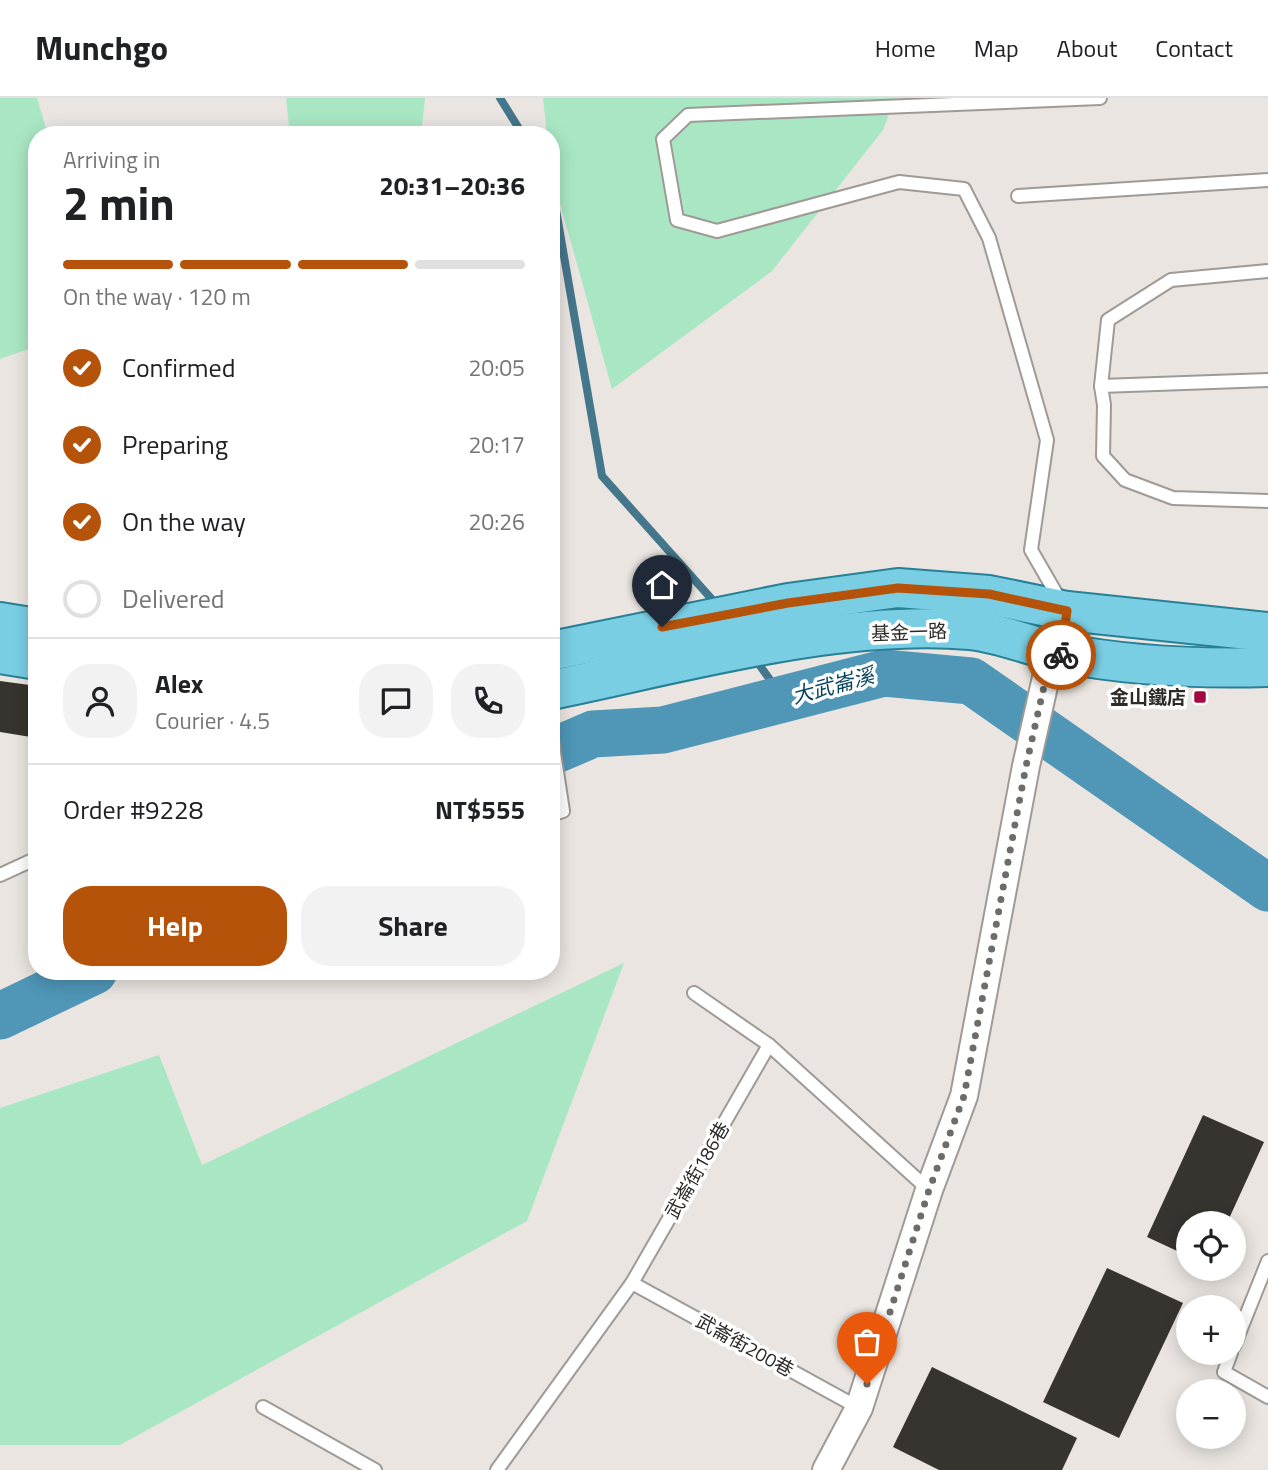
<!DOCTYPE html>
<meta charset="utf-8">
<style>
:root{--surface:#fff;--page:#f2f2f2;--text:#202124;--muted:#757577;--line:#e0e0e0;--accent:#b45309}
body{margin:0;font-family:"Titillium Web","Noto Sans TC",sans-serif;background:var(--page);color:var(--text);height:100vh;display:flex;flex-direction:column;font-size:26px;white-space:nowrap}
*{box-sizing:border-box;margin:0}
p{font-size:23px;color:var(--muted)}
.icon{flex:none;width:38px;height:38px;fill:none;stroke:currentColor;stroke-width:2;stroke-linecap:round;stroke-linejoin:round}
.map{position:relative;flex:1;overflow:hidden}
.side{position:absolute;left:28px;top:28px;width:532px;height:854px;display:flex;flex-direction:column;background:var(--surface);border-radius:28px;box-shadow:0 4px 18px #0003}
.side>*{flex:none}
.buttons{position:absolute;left:1176px;top:1113px;display:grid;gap:14px}
.buttons a{display:grid;place-items:center;width:70px;height:70px;border-radius:50%;background:var(--surface);box-shadow:0 4px 18px #0003;font-size:35px}
.pin{position:absolute;display:grid;place-items:center;width:60px;height:60px;color:#fff;margin:-72px -30px;border-radius:50% 50% 50% 0;rotate:-45deg;box-shadow:0 0 7px #0007}
.pin .icon{rotate:45deg}
.courier{position:absolute;display:grid;place-items:center;width:70px;height:70px;margin:-35px;border:5px solid #b45309;border-radius:50%;background:#fff;color:#222;box-shadow:0 2px 9px #0007}
.head em{font-style:normal;font-weight:700}
.head div{display:flex;flex-direction:column-reverse}
.head{display:flex;align-items:center;justify-content:space-between;height:119px;padding:0 35px}
h1{font-size:46px;font-weight:700;line-height:52px}
.bar{display:grid;grid-template-columns:repeat(4,1fr);gap:10px 7px;align-content:center;height:84px;padding:0 35px}
.bar i{height:9px;border-radius:5px;background:var(--line)}
.bar .selected{background:var(--accent)}
.bar p{grid-column:span 4}
.line{display:flex;align-items:center;gap:18px;padding:0 35px;border-top:2px solid var(--line)}
.line div{flex:1}
.round{display:grid;place-items:center;flex:none;width:74px;height:74px;border-radius:28px;background:var(--page)}
ol{padding:0 35px;list-style:none}
li{display:flex;align-items:center;gap:21px;height:77px}
li p{margin-inline-start:auto}
li .icon{padding:7px;border-radius:50%;background:var(--accent);color:#fff;stroke-width:4}
li:last-child{color:var(--muted)}
li i{width:38px;height:38px;border:4px solid var(--line);border-radius:50%}
.button{display:flex;gap:14px;margin-top:auto;padding:14px 35px}
.button a{flex:1;height:80px;border-radius:28px;background:var(--accent);color:#fff;font-size:28px;font-weight:700;line-height:80px;text-align:center}
.button a+a{background:var(--page);color:var(--text)}
header{display:flex;align-items:center;gap:42px;box-sizing:border-box;height:98px;padding:0 35px;background:var(--surface);border-bottom:2px solid var(--line)}
header strong{font-size:33px}
nav{display:flex;gap:38px;margin-inline-start:auto;font-size:24px}
.map>svg:first-child{display:block}
</style>
<header>
<strong>Munchgo</strong>
<nav><a>Home</a><a>Map</a><a>About</a><a>Contact</a></nav>
</header>
<div class="map">
<svg width="1268" height="1372" viewBox="0 0 1268 1372">
<rect width="100%" height="100%" fill="#eae5e0"/>
<g fill="#a9e7c4">
<polygon points="0,0 37,0 48,37 37,37 37,248 0,261"/>
<polygon points="286,0 425,0 421,37 290,37"/>
<polygon points="543,0 895,0 883,32 772,173 612,291 551,73 551,37 547,37"/>
<polygon points="624,865 527,1123 120,1347 0,1347 0,1010 159,957 202,1067"/>
</g>
<g fill="none" stroke-linecap="round" stroke-linejoin="round">
<g stroke="#44768c" stroke-width="8">
<polyline points="500,0 523,37"/>
<polyline points="551,83 602,378 717,507"/>
<polyline points="755,561 784,601"/>
</g>
<g stroke="#4f96b7" stroke-width="47">
<polyline points="551,654 593,636 663,632 884,575 971,583 1268,790"/>
<polyline points="0,918 94,873"/>
</g>
</g>
<g fill="#37332f">
<polygon points="0,583 37,588 37,640 0,634"/>
<polygon points="1203,1017 1264,1044 1227,1125 1188,1125 1188,1158 1147,1139"/>
<polygon points="1107,1170 1183,1205 1119,1340 1043,1304"/>
<polygon points="932,1269 1077,1340 1062,1372 939,1372 893,1349"/>
</g>
<g fill="none" stroke-linecap="round" stroke-linejoin="round">
<g stroke="#9f9a95" stroke-width="16">
<g id="lane">
<polyline points="1018,98 1268,82"/>
<polyline points="1268,173 1171,182 1108,222 1101,288 1104,307 1103,358 1125,382 1173,400 1268,403"/>
<polyline points="1101,288 1268,282"/>
<polyline points="1061,504 1031,452 1047,342 989,140 964,91 899,84 717,133 677,122 663,41 688,17 1100,0"/>
<polyline points="551,635 563,713 551,717"/>
<polyline points="0,777 37,760"/>
<polyline points="694,895 769,947"/>
<polyline points="632,1185 859,1310"/>
<polyline points="1234,1248 1268,1163"/>
<polyline points="1231,1255 1224,1274 1268,1299"/>
<polyline points="263,1309 375,1372"/>
<polyline points="497,1372 632,1185 769,947 929,1092"/>
</g>
</g>
<g stroke="#9f9a95" stroke-width="30">
<polyline id="street" points="826,1372 859,1310 929,1092 964,998 1026,668 1047,575 1063,555 1067,513"/>
</g>
<g stroke="#268096" stroke-width="42">
<g id="primary">
<polyline points="0,524 37,530"/>
<polyline points="551,553 788,505 898,490 989,497 1067,513 1268,534"/>
<polyline points="0,556 37,562"/>
<path d="M551,592C683,565 835,521 970,532C1001,535 1032,549 1062,555C1129,568 1200,571 1268,569"/>
</g>
</g>
<use href="#lane" stroke="#fff" stroke-width="12"/>
<use href="#street" stroke="#fff" stroke-width="26"/>
<use href="#primary" stroke="#7acee3" stroke-width="38"/>
</g>
<g fill="none" stroke-linecap="round" stroke-linejoin="round">
<polyline stroke="#6e6c69" stroke-width="7" stroke-dasharray="0 12.6" points="867,1286 929,1092 964,998 1026,668 1047,575 1061,557"/>
<polyline stroke="#b45309" stroke-width="9" points="662,529 788,505 898,490 989,496 1067,513 1061,557"/>
</g>
<rect fill="#a30841" stroke="#fff" stroke-width="2.5" x="1193" y="592" width="14" height="14" rx="3.5"/>
<g text-anchor="middle" stroke-width="7" stroke-linejoin="round" paint-order="stroke">
<g font-size="19" fill="#2c2b29" stroke="#fff">
<text transform="translate(909 534) rotate(-2)" y="7">基金一路</text>
<text transform="translate(697 1072) rotate(-60)" y="7">武崙街186巷</text>
<text transform="translate(745 1247) rotate(29)" y="7">武崙街200巷</text>
</g>
<g font-size="19" font-weight="bold" fill="#2c2b29" stroke="#fff" text-anchor="end">
<text x="1186" y="606">金山鐵店</text>
</g>
<g font-size="21" font-style="italic" fill="#05445c" stroke="#fff">
<text transform="translate(833 588) rotate(-15)" y="7">大武崙溪</text>
</g>
</g>
</svg>
<div class="buttons">
<a><svg class="icon" aria-label="locate" viewBox="0 0 24 24"><circle cx="12" cy="12" r="6"/><path d="M12 2v4M12 18v4M2 12h4M18 12h4"/></svg></a>
<a>+</a>
<a>−</a>
</div>
<div class="pin" style="left:867px;top:1286px;background:#ea580c"><svg class="icon" aria-label="bag" viewBox="0 0 24 24"><path d="M5 8h14l-1 12H6zM9 8a3 3 0 0 1 6 0"/></svg></div>
<div class="pin" style="left:662px;top:529px;background:#1f2937"><svg class="icon" aria-label="home" viewBox="0 0 24 24"><path d="M3 11l9-7 9 7M6 9v11h12V9"/></svg></div>
<div class="courier" style="left:1061px;top:557px"><svg class="icon" aria-label="bike" viewBox="0 0 24 24"><circle cx="6" cy="16" r="4"/><circle cx="18" cy="16" r="4"/><path d="M6 16l4-8h5l3 8M10 8l3 8H6M13 5h3"/></svg></div>
<section class="side">
<div class="head"><div><h1>2 min</h1><p>Arriving in</p></div><em>20:31–20:36</em></div>
<div class="bar"><i class="selected"></i><i class="selected"></i><i class="selected"></i><i></i><p>On the way · 120 m</p></div>
<ol>
<li><svg class="icon" aria-label="check" viewBox="0 0 24 24"><path d="M5 12l5 5 9-10"/></svg>Confirmed<p>20:05</p></li>
<li><svg class="icon" aria-label="check" viewBox="0 0 24 24"><path d="M5 12l5 5 9-10"/></svg>Preparing<p>20:17</p></li>
<li><svg class="icon" aria-label="check" viewBox="0 0 24 24"><path d="M5 12l5 5 9-10"/></svg>On the way<p>20:26</p></li>
<li><i></i>Delivered</li>
</ol>
<div class="line" style="height:126px"><a class="round"><svg class="icon" aria-label="person" viewBox="0 0 24 24"><circle cx="12" cy="8" r="4"/><path d="M4 21q1-7 8-7t8 7"/></svg></a><div><b>Alex</b><p>Courier · 4.5</p></div><a class="round"><svg class="icon" aria-label="chat" viewBox="0 0 24 24"><path d="M4 5h16v11H9l-5 4z"/></svg></a><a class="round"><svg class="icon" aria-label="phone" viewBox="0 0 24 24"><path d="M5 4h4l2 5-3 2q2 4 5 5l2-3 5 2v4C11 20 4 13 5 4z"/></svg></a></div>
<div class="line" style="height:91px"><div>Order #9228</div><b>NT$555</b></div>
<div class="button"><a>Help</a><a>Share</a></div>
</section>
</div>
